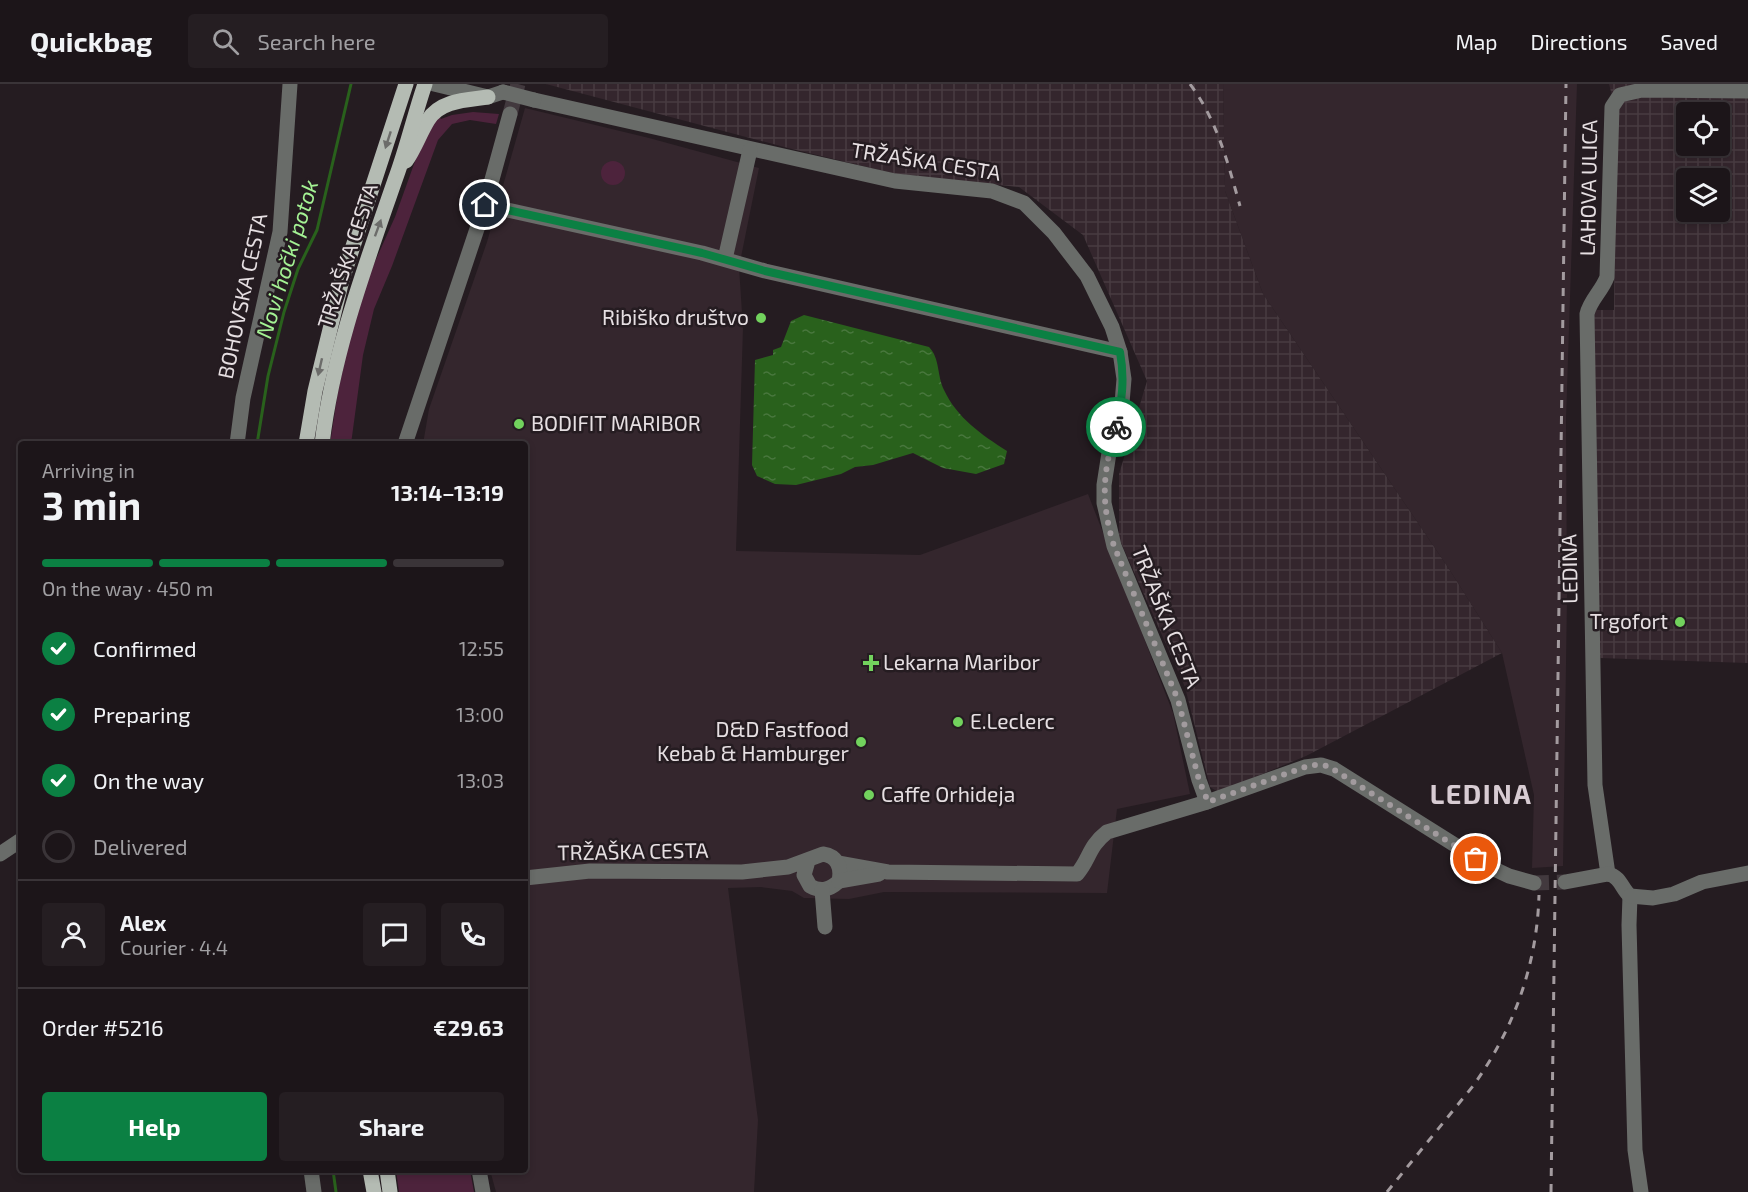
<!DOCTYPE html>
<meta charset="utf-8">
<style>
:root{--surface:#1c1519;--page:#251e22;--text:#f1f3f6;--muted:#a09fa2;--line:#3a3438;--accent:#0b8043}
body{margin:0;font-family:"Exo 2",sans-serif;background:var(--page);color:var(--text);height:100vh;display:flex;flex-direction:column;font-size:22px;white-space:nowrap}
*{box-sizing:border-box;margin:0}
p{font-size:20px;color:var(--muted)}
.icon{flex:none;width:33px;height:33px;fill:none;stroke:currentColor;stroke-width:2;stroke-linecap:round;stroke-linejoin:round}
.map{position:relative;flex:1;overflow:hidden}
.drawer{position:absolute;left:18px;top:357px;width:510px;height:732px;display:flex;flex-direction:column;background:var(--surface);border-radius:6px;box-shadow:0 3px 9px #0003,0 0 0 2px var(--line)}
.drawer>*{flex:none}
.tools{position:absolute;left:1676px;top:18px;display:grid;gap:12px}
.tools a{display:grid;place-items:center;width:54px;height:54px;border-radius:6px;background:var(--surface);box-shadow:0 3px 9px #0003,0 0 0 2px var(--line);font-size:30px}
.pin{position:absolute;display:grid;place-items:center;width:51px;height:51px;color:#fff;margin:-26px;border:3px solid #fff;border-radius:50%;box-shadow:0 2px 6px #0007}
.courier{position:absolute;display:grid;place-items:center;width:60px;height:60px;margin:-30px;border:4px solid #0b8043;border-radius:50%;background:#fff;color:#222;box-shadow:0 2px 8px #0007}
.headline em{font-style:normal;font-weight:700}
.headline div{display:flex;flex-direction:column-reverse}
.headline{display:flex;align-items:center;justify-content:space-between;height:102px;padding:0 24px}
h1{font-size:39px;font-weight:700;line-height:45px}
.bar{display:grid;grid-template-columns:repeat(4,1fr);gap:9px 6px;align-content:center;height:72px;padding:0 24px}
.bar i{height:8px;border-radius:4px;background:var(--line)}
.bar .active{background:var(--accent)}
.bar p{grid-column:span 4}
.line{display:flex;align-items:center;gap:15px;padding:0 24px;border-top:2px solid var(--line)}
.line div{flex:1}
.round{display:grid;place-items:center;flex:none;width:63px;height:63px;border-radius:6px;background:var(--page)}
ol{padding:0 24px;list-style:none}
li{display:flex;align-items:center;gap:18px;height:66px}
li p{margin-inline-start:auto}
li .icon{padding:6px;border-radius:50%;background:var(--accent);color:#fff;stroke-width:4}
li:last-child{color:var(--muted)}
li i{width:33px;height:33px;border:3px solid var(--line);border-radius:50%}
.action{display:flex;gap:12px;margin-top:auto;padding:12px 24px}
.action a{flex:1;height:69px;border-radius:6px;background:var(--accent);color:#fff;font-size:24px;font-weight:700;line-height:69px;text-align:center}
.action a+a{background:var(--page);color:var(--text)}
header{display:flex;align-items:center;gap:36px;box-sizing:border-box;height:84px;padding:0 30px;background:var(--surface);border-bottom:2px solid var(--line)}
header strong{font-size:28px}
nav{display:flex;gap:33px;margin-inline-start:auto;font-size:21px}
.search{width:420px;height:54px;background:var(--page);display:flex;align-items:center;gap:15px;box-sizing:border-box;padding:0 21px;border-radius:6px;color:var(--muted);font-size:22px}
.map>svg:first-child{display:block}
</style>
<header>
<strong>Quickbag</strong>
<div class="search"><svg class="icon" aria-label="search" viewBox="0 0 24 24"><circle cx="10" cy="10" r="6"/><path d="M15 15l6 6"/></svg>Search here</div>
<nav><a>Map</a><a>Directions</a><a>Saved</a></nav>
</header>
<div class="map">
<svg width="1748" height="1108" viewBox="0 0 1748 1108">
<defs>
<pattern id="industrial-grid" width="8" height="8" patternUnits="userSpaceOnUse" patternTransform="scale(1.5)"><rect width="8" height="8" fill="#34262d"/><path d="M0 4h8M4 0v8" fill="none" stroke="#483b41"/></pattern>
<pattern id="water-ripples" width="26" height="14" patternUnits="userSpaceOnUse" patternTransform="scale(1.5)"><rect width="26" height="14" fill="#29611c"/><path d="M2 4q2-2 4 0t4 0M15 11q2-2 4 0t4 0" fill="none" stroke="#48773d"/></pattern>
</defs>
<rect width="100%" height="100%" fill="#251c21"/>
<g fill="#34262d">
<polygon points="1223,0 1577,0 1566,336 1567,513 1563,782 1532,784 1534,711 1502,569 1449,485 1263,210 1225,107"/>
<polygon points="525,24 649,54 759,84 739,183 743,244 736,467 920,471 1088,410 1173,629 1190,710 1117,725 1107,809 884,808 849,815 804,814 792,807 761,803 728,804 758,1036 754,1108 496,1108 490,1086 525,1086 525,360 423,360 429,325 487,158"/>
</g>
<g fill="url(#industrial-grid)" fill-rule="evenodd">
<polygon points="546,0 1223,0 1225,107 1263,210 1449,485 1502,569 1306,672 1218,708 1210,703 1185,603 1119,454 1119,390 1147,297 1083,151 1019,103 896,90 788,64"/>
<path d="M1609,0H1748V579L1600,574L1594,226H1614L1616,27ZM1686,28H1719V62H1686ZM1686,94H1719V128H1686Z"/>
</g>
<g fill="#4d233c">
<polygon points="473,28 499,30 496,40 470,36 452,40 438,56 392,182 374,225 363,271 351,360 330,360 337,313 353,237 364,202 395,133 423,55 438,31 441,35 452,31"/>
<circle cx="613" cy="89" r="12"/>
<polygon points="396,1086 470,1086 474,1108 399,1108"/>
</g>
<path fill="url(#water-ripples)" d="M804,231L929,263C940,274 937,292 944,306C957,334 982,351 1007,367L1004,380L976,390L943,384L913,369L873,381L855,383L841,390L796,401L775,400L757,392L752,381L755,276L773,271V266L781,263L791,237Z"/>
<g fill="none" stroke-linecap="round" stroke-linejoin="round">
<g stroke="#29611c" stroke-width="3">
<polyline points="257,360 268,292 284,228 298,185 317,146 351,0"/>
<polyline points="333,1086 336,1108"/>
</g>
<g stroke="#42393e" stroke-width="15" stroke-dasharray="15 8" stroke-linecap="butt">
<polyline points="510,30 518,0"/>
<polyline points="1534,799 1565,798"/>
</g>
<g stroke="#696c69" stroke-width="15">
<polyline points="434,0 488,13 503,8"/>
<polyline points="534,16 895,97 992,107 1024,119 1054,149 1087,192 1112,243 1120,268 1124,295 1122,319 1109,369 1104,401 1104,419 1114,462 1178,616 1199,696 1207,718"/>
<polyline points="485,121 702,169 765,187 1120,268"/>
<polyline points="725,175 750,66"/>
<polyline points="237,360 243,314 280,148 290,0"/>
<polyline points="405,360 485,121 510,30"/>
<polyline points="0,770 21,756"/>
<path d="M838,779L888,788L1077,790C1090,775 1088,763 1107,748L1207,718L1305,683L1321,681L1334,685L1490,783L1509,792L1534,799"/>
<path d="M1608,790L1595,701L1587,230C1590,216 1602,207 1607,193L1612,23L1620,11L1642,6L1748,7"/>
<path d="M525,794L590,787L742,788L788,783L823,770C837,772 842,783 839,797C830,806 821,808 810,802L804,791L808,777"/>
<polyline points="839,797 879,790"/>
<path d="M1565,798L1608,790C1621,793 1621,804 1630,812"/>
<polyline points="822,806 825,843"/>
<polyline points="1630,812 1629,841 1635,1066 1641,1108"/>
<polyline points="1630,812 1653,814 1674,810 1702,798 1748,789"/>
<polyline points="311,1086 314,1108"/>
<polyline points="479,1086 483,1108"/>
</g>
<g stroke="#b4bbb3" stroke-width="15">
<path d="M406,77C415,64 420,49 428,36C440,16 467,16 488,13"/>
<polyline points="306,360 315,307 342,196 406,0"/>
<path d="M322,360C333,268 365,183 395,96C407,64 414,32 425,0"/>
<polyline points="370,1086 374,1108"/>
<polyline points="387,1086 390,1108"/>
</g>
<g stroke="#a39b9f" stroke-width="3" stroke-dasharray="8 8" stroke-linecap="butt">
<path d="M1190,0C1217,36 1228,79 1240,122"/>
<path d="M1387,1108L1473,1002C1514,945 1537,881 1539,811"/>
<polyline points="1551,1108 1566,0"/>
</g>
<polyline stroke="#696c69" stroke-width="15" points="503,8 534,16"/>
</g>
<defs><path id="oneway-solid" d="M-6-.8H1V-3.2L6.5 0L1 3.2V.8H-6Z" transform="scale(1.5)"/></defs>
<g fill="#6c6c6a">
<use href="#oneway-solid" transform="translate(388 56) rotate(108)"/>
<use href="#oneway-solid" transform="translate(378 144) rotate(-70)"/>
<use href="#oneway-solid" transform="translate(320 283) rotate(103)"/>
</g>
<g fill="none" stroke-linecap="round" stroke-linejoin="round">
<path stroke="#a29b9e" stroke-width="6" stroke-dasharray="0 10.8" d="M1116,343C1103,389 1100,416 1114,462L1178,616L1199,696L1208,718L1305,683L1315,681L1328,682L1476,775"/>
<path stroke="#0b8043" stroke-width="8" d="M485,121L702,169L765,187L1120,268C1125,295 1122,317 1116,343"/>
</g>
<g fill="#72d25d" stroke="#251c21" stroke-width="2">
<circle cx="761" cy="234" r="6"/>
<circle cx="519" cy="340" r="6"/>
<circle cx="1680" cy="538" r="6"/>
<path d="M868 570h6v6h6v6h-6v6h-6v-6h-6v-6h6z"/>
<circle cx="958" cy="638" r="6"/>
<circle cx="861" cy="658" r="6"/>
<circle cx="869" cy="711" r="6"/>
</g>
<g text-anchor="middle" stroke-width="5" stroke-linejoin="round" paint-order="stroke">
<g font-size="21" fill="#e6dfe2" stroke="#251c21">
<text transform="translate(926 78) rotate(9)" y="7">TRŽAŠKA CESTA</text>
<text transform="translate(1589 104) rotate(-89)" y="7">LAHOVA ULICA</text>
<text transform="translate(348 172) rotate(-72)" y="7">TRŽAŠKA CESTA</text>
<text transform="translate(243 212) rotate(-78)" y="7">BOHOVSKA CESTA</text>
<text transform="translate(1570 485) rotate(-91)" y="7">LEDINA</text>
<text transform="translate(1166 533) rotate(68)" y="7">TRŽAŠKA CESTA</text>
<text transform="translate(633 768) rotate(-1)" y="7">TRŽAŠKA CESTA</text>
</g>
<g font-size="21" fill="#e6dfe2" stroke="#251c21" text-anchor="start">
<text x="749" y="241" text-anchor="end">Ribiško društvo</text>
<text x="531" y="347">BODIFIT MARIBOR</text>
<text x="1668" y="545" text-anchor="end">Trgofort</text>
<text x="883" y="586">Lekarna Maribor</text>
<text x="970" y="645">E.Leclerc</text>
<text x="849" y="653" text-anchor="end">D&amp;D Fastfood<tspan x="849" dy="24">Kebab &amp; Hamburger</tspan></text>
<text x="881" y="718">Caffe Orhideja</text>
</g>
<g font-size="22" font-style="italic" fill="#a4f294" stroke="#251c21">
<text transform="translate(287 175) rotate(-73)" y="8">Novi hočki potok</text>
</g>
<g font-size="27" font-weight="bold" letter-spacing="1.5" fill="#d8ccd3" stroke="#251c21">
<text x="1481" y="720">LEDINA</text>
</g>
</g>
</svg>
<div class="tools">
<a><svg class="icon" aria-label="locate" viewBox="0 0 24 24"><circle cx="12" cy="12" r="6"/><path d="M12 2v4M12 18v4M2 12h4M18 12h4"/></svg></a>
<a><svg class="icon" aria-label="layers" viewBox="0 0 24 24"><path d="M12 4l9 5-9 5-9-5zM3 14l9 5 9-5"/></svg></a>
</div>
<div class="pin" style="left:1476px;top:775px;background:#ea580c"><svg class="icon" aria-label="bag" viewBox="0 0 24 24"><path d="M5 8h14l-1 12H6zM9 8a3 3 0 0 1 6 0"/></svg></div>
<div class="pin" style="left:485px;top:121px;background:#1f2937"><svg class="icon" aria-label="home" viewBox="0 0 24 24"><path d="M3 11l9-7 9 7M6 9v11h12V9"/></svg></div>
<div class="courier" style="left:1116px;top:343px"><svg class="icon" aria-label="bike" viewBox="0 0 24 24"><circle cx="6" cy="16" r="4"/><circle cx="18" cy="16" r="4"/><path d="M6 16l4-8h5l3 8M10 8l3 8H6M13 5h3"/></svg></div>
<section class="drawer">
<div class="headline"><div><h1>3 min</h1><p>Arriving in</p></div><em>13:14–13:19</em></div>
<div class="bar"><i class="active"></i><i class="active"></i><i class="active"></i><i></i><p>On the way · 450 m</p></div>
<ol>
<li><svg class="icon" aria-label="check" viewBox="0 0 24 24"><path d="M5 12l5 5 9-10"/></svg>Confirmed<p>12:55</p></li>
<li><svg class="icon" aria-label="check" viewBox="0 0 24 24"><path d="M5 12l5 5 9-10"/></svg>Preparing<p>13:00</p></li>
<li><svg class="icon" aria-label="check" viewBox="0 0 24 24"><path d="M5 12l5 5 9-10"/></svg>On the way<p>13:03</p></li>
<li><i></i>Delivered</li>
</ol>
<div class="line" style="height:108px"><a class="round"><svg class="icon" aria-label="person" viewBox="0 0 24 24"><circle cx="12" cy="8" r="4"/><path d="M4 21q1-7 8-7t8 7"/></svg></a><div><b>Alex</b><p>Courier · 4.4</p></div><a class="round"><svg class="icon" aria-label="chat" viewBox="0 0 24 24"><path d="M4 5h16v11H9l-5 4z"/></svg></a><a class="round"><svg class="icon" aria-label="phone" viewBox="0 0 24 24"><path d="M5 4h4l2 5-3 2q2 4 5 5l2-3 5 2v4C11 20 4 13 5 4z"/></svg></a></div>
<div class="line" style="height:78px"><div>Order #5216</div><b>€29.63</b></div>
<div class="action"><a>Help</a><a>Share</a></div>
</section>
</div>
